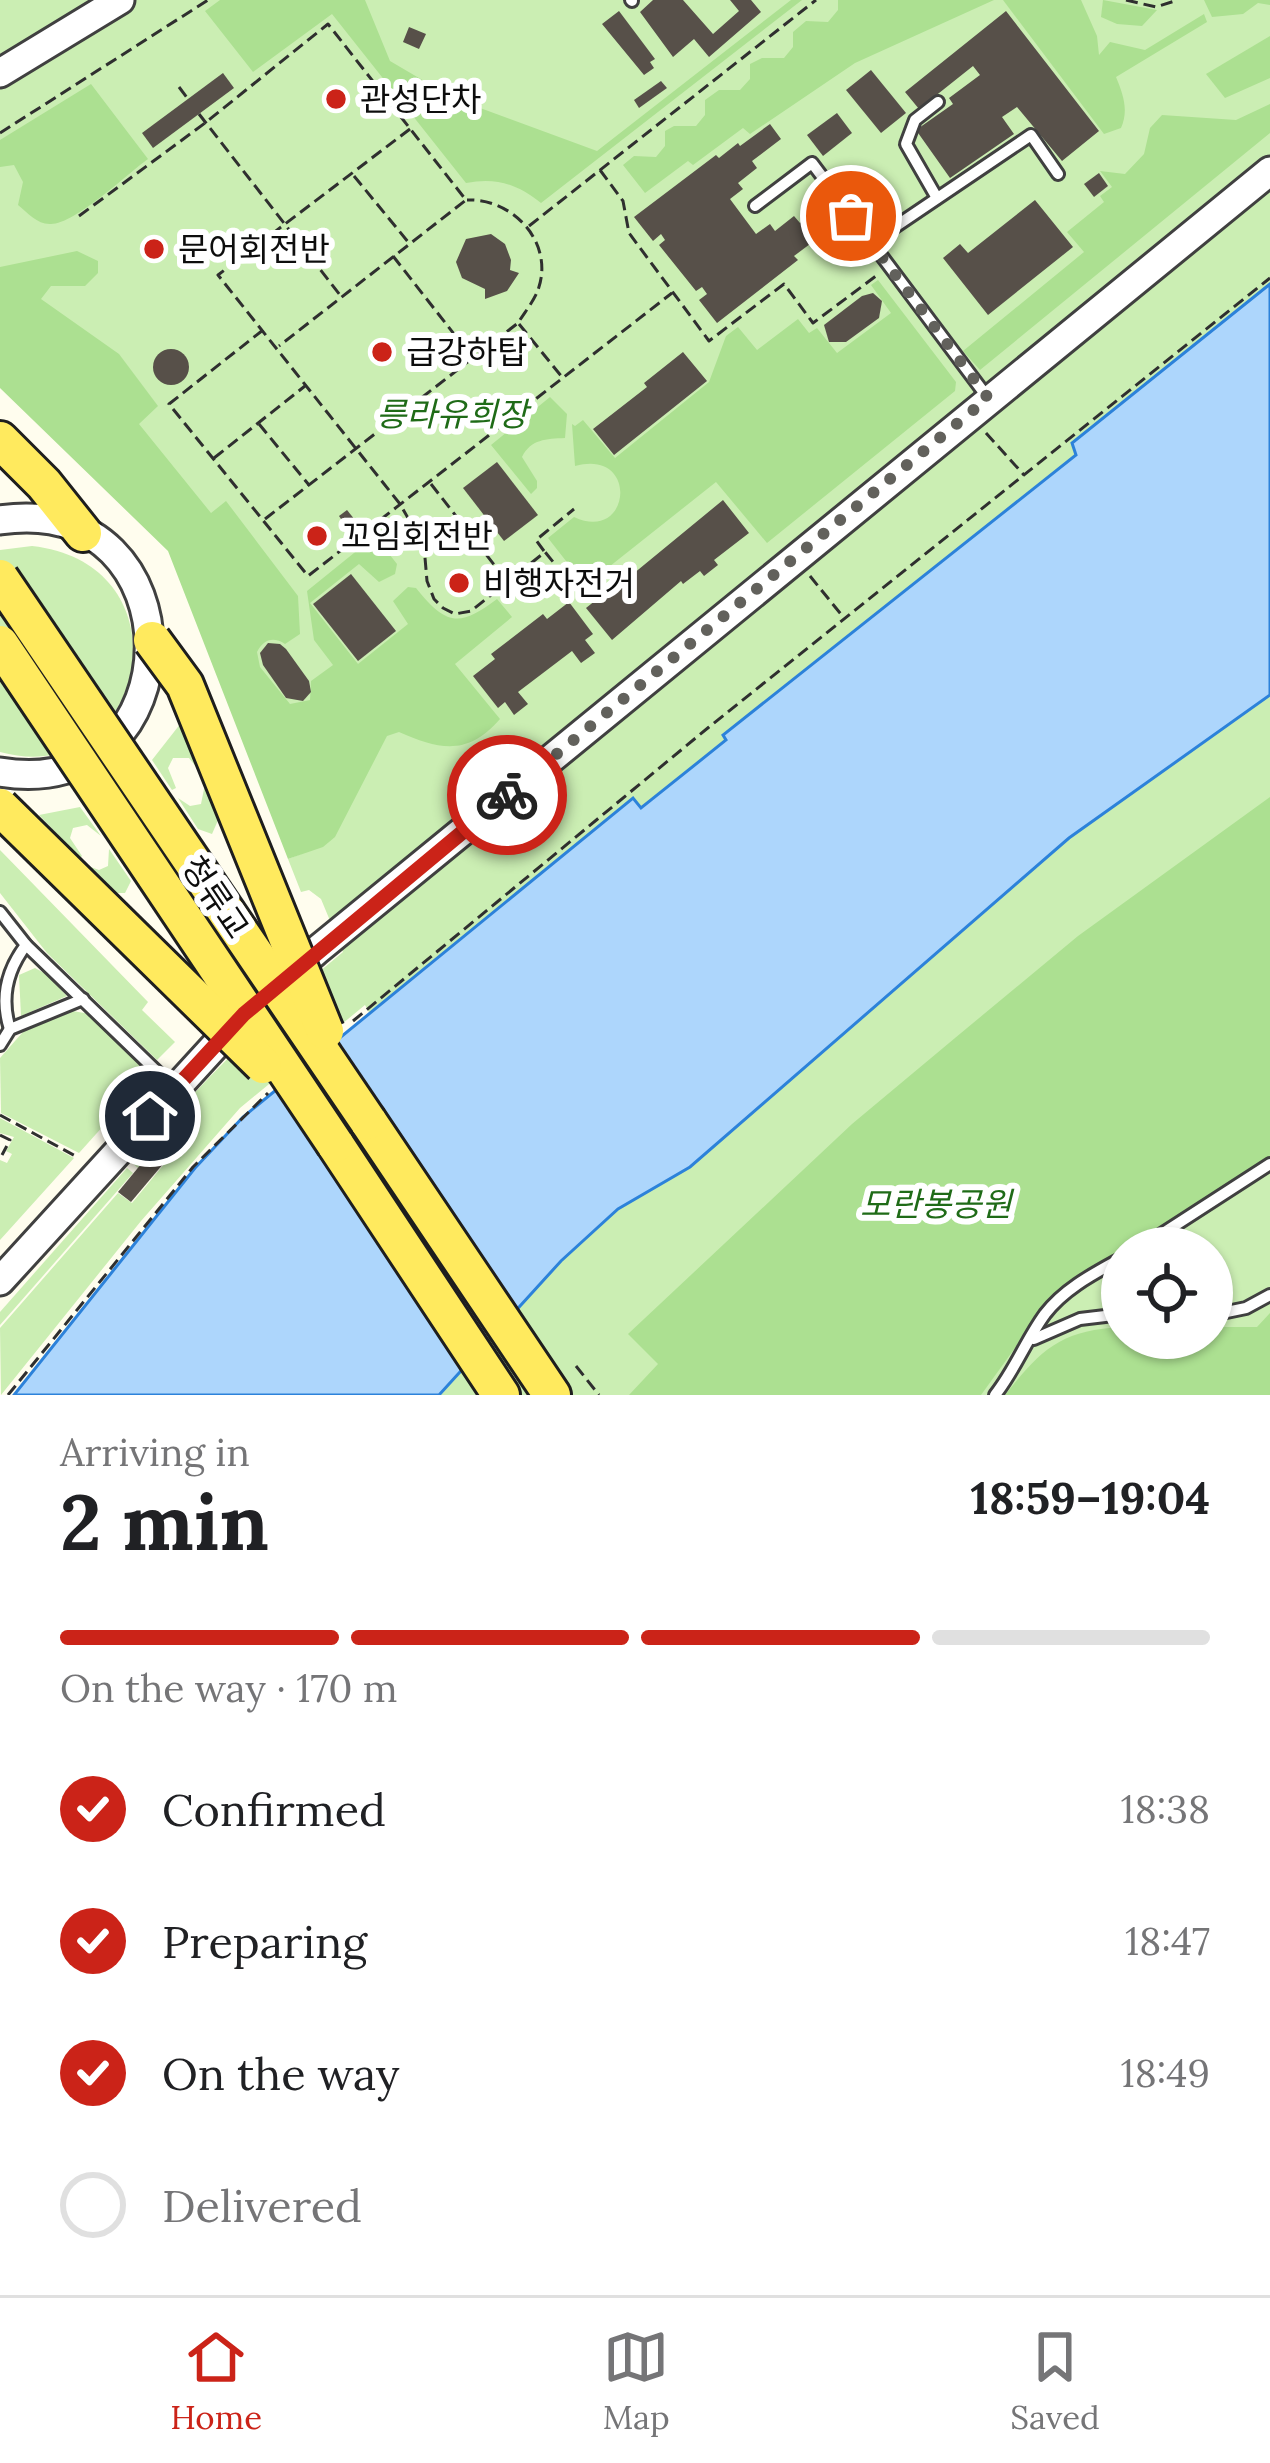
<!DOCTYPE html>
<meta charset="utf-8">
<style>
:root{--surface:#fff;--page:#f2f2f2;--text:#202124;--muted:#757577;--line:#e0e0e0;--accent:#cb2318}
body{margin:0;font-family:Lora,"Noto Sans KR",serif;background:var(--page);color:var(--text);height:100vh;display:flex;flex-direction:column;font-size:45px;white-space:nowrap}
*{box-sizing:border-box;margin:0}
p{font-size:39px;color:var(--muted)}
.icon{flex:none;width:66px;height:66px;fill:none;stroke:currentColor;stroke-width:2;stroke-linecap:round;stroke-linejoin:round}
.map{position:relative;height:1395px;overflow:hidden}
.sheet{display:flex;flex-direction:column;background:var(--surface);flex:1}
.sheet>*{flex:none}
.tools{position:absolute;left:1101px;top:1227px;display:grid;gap:24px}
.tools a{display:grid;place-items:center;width:132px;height:132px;border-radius:50%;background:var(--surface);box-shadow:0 3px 9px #0004;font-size:60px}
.pin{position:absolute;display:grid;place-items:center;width:102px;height:102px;color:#fff;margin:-51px;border:6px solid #fff;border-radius:50%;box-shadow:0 3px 12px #0007}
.courier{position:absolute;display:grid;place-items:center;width:120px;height:120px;margin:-60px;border:9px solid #cb2318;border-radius:50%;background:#fff;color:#222;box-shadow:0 3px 15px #0007}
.summary em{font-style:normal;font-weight:700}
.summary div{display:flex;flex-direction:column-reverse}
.summary{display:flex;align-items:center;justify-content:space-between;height:204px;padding:0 60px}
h1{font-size:78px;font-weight:700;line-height:90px}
.bar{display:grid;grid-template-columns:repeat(4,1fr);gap:18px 12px;align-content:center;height:144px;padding:0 60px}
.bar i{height:15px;border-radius:9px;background:var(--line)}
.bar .selected{background:var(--accent)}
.bar p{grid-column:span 4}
ol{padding:0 60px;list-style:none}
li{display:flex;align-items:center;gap:36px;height:132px}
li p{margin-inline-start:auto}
li .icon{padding:12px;border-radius:50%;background:var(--accent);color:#fff;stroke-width:4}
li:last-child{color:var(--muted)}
li i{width:66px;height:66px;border:6px solid var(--line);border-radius:50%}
.tabs{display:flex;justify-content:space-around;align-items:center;height:168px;border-top:3px solid var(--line);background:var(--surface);font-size:33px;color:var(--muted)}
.tabs a{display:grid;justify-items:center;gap:6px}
.tabs .selected{color:var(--accent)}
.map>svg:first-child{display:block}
</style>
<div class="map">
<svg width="1270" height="1395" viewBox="0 0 1270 1395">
<rect width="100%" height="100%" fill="#fffdee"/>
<g fill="#cbeeb3" fill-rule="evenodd">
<path d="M0,0H1270V284L1072,443L1077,455L724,735L727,739L641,808L632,798L370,1014L365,1005L240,1108L141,1221L1,1395L0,1328L118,1193L132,1203L170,1157L156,1145L138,1168L131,1162C199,1087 265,1016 343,952L321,899L309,890L301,892L288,859L301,854L176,554L0,368Z"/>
<path d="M32,546C193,564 146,792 0,752V550Z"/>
<path d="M1270,695V1395H439L561,1261L618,1209L690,1167L1069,838ZM1122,1248H1212V1338H1122Z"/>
<polygon points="181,723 201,773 189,758 173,758 168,768 176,788 172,790 152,760"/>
<polygon points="205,784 219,818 212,834 198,829 178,798 190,806 201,804"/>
<polygon points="80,807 101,836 87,825 73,828 70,838 82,856 80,858 39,815"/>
<polygon points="109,849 131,881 125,893 113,893 88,866 99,870 108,866"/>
<polygon points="0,850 148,1002 142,1010 175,1042 157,1060 47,953 0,893"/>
<polygon points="35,968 46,974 67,996 21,1016 19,975"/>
<polygon points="67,1010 90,1014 149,1075 79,1153 1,1113 0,1058 30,1024"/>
<polygon points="0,1118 74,1158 0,1240 0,1160 7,1163 12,1154 6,1151 14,1137 0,1133"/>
<polygon points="127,1168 133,1173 0,1325 0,1312"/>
</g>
<g fill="#ace091">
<path d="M220,0H365L390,61L453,98L597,151L791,0H802L541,203C517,184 496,177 466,183L332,14L253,72L205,11Z"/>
<polygon points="838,0 994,0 855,63 750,134 743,128 693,165 688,161 645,193 623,165 634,156 656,157 665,146 665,131 674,126 696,126 705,115 705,100 719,90 740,90 750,79 750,64 762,58 784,58 793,47 793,32 806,21 828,22 838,10"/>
<path d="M1003,0H1081L1097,36L1099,55L1110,42L1145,50L1204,14L1207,22L1116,77C1123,94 1129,110 1121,128L1104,134Z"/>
<polygon points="1103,0 1157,10 1142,26 1117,24 1101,17"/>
<polygon points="1204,0 1270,0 1270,5 1258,3 1243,14 1212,17"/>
<polygon points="1270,36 1270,78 1225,98 1206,74"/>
<path d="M91,84L148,159C127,174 75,224 51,224C38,225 28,213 18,205L23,182L14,165L0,167V140Z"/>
<polygon points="1270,104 1270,133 980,370 963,351 1084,252 1067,232 1104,202 1100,196 1112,187 1100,171 1125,174 1144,154 1150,128 1162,115 1236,120"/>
<path d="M77,251L98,261V273L85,286H51L41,299L119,354L158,406L139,424L211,513L226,501L298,596L300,634L285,644C273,636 263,640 257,652L260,667L290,704L310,700L311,681L333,665L314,640L307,591L375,536L397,564L395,574L379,582L359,564L310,603L358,664L408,624L393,601L408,587L416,588C446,625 459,628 497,599L512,617L455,664L500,719C468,756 440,750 399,732L387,736L335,837L323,847L288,859L168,551L0,388V267Z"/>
<path d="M878,280L956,382L955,391L767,543L716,482L595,578L587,568L577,575L548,538L574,517C631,544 640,448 575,466L572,424L575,426L583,420L615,458L709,382L726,336L738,327L757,350L798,319L809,333L817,328L837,353L891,313L871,285Z"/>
<path d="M550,397L567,414L565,438C546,439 531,439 522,457L537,481V488L531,494L491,445Z"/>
<polygon points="1270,797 1270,1157 1074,1281 1041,1312 981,1395 629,1395 658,1364 628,1334 852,1124 955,1038 1078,936"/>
<path d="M1270,1313V1395H1005C1041,1350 1060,1330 1122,1327V1338H1212V1327H1257Z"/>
</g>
<polygon fill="#add6fc" stroke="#2c82da" stroke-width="3" points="1270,284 1270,695 1069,838 690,1167 618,1209 561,1261 439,1395 14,1395 195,1168 243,1117 633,798 641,808 726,740 723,735 1076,455 1072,443"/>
<g fill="#575049">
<polygon points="653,0 683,0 713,34 739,11 730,0 751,0 761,12 709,57 694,39 673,57 640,12"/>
<polygon points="619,11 655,59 650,62 654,68 644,75 602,24"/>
<polygon points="1006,11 1099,131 1062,161 1017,107 1002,117 1014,134 950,178 916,130 953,104 949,98 980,75 973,66 919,109 905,92"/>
<polygon points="409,27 426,34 419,49 403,42"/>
<polygon points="871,70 906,113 881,133 846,90"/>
<polygon points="223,73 234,88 153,148 142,133"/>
<polygon points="661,81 667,88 639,108 634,100"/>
<polygon points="837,113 852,133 823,156 807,135"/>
<polygon points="770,124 781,139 752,161 757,168 738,183 743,189 730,199 756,234 770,224 775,231 794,216 800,223 829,200 840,214 811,237 814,241 794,256 798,260 717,323 699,300 707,294 702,287 696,291 659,245 665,240 661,234 653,241 634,217 716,155 719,158 738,143 740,146"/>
<polygon points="1099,173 1108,186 1094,197 1084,184"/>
<polygon points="1035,200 1073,247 988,315 943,258 960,244 968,253"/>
<polygon points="491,234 505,244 511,260 510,270 519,273 507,291 485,299 485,289 462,278 456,262 466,239"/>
<polygon points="873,293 882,301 879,318 846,342 829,342 824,325 862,296"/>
<circle cx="171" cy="367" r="18"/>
<polygon points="683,352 707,381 614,455 593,429 647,387 644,383"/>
<polygon points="497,462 538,515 504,541 463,488"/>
<polygon points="723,500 749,533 714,560 718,565 704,576 700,571 683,584 681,581 612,640 586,608 631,572 633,574"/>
<polygon points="347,510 355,520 346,526 339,516"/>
<polygon points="351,574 396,631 358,661 313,604"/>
<polygon points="569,602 593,634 585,640 595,653 581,663 572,651 518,692 528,704 514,715 505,702 498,708 473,676 495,659 491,654 543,614 547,619"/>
<polygon points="268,643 280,644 286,649 309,681 311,692 303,701 286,698 263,665 260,653"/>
<polygon points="156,1146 169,1157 131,1202 118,1192"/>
</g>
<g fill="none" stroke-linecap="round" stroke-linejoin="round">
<g stroke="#404040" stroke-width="16">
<g id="service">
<polyline points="631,0 632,1"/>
<polyline points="937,198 906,144 915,120 938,102"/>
<polyline points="755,206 812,163 988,398"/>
<polyline points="871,243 1031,135 1058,174"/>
<polyline points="0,912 26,945 174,1088"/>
<path d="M10,1029C0,998 7,970 26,945"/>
<polyline points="0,1045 10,1029 83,999"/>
<polyline points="1140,1248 1270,1164"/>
<polyline points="1212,1315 1246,1308 1270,1295"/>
<polyline points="1034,1339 1080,1319 1122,1314"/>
<path d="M995,1395C1015,1370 1026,1340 1045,1314C1065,1288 1095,1273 1122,1258"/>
</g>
</g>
<g stroke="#404040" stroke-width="33">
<g id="tertiary">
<polyline points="0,73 120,0"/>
<path d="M0,520C200,490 198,805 0,772"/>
<polyline points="0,1281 244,1014 316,951 1270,171"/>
</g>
</g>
<g stroke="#1e1e1e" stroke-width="42">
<g id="primary">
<polyline points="0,440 44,484 83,533"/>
<polyline points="368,1121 552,1395"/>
<polyline points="335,1144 501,1395"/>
</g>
</g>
<g stroke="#2f2f2f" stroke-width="3" stroke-dasharray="12 6" stroke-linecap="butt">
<polyline points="1126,0 1156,7 1178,0"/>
<polyline points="179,87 188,99"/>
<polyline points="199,114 340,295"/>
<polyline points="410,129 218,275 400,504 424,546 427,581 434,599 443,608 455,614 471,611 545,552 581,596"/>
<polyline points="0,133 208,0"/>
<polyline points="600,170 623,201 629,233 709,341 784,284 813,323 876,276"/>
<polyline points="354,176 409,243"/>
<polyline points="79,216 205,123 328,24 466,200 279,346"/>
<polyline points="529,226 816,0"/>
<polyline points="393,256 472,357"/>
<polyline points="519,324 562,377"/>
<polyline points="263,330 169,404 308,576 672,293"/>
<polyline points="259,424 309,485"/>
<polyline points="986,433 1024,475"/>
<polyline points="214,458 305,386"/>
<polyline points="431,484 506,580"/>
<path d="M265,519L518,323C524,313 534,301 538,290C555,243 513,198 467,200"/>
<polyline points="544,551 536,540 574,509"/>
<polyline points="810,576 844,618"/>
<polyline points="353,1021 709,727 1270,278"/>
<polyline points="0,1115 79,1158"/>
<polyline points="0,1135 10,1140 2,1155"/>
<polyline points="576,1366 599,1395"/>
<polyline points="8,1395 193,1167 268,1093"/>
</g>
<use href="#service" stroke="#fff" stroke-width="10"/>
<use href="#tertiary" stroke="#fff" stroke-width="27"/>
<use href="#primary" stroke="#ffea5e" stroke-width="36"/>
<g stroke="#1e1e1e" stroke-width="42" stroke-linecap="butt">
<g id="primary-bridge">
<polyline points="0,578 368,1121"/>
<polyline points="152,640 185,685 325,1031"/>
<polyline points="0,644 335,1144"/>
<polyline points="0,807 263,1065"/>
</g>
</g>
<use href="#primary-bridge" stroke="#ffea5e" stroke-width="36"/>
</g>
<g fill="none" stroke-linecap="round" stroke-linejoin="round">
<polyline stroke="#62615c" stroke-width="12" stroke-dasharray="0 21.6" points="507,795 988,398 851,216"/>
<polyline stroke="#cb2318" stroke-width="15" points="150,1116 244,1014 507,795"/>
</g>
<g fill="#cb2318" stroke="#fff" stroke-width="4.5">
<circle cx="336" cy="99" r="12"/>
<circle cx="154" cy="249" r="12"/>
<circle cx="382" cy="352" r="12"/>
<circle cx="317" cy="536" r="12"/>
<circle cx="459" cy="583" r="12"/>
</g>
<g text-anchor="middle" stroke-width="12" stroke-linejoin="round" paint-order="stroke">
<g font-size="33" fill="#0d0d0d" stroke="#fff" text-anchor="start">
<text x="360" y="111">관성단차</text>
<text x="178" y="261">문어회전반</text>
<text x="406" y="364">급강하탑</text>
<text x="341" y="548">꼬임회전반</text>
<text x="483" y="595">비행자전거</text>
</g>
<g font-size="33" font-style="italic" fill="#1f6b17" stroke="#fff">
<text x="452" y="426">릉라유희장</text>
<text x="936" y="1216">모란봉공원</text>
</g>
<g font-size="33" fill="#0d0d0d" stroke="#fff">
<text transform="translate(216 897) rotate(56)" y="12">청류교</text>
</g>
</g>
</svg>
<div class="tools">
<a><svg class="icon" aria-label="locate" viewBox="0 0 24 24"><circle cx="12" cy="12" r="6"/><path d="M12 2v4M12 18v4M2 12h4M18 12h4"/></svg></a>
</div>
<div class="pin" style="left:851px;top:216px;background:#ea580c"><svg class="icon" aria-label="bag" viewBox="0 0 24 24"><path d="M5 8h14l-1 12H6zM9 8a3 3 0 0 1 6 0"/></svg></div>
<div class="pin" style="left:150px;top:1116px;background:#1f2937"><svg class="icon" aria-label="home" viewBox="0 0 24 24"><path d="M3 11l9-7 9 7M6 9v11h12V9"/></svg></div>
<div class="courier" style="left:507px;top:795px"><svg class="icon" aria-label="bike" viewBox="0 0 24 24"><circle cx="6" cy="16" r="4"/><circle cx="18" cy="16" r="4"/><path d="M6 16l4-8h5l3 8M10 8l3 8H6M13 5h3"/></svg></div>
</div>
<section class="sheet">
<div class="summary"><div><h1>2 min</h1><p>Arriving in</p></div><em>18:59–19:04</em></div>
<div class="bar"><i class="selected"></i><i class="selected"></i><i class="selected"></i><i></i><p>On the way · 170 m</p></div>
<ol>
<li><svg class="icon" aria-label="check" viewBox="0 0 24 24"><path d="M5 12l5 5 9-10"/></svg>Confirmed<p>18:38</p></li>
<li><svg class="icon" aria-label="check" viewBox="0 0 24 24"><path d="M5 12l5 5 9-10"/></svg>Preparing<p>18:47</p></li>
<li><svg class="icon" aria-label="check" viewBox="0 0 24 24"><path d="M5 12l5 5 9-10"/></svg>On the way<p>18:49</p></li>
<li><i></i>Delivered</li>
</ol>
</section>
<nav class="tabs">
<a class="selected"><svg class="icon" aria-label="home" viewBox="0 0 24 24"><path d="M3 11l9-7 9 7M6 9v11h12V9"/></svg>Home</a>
<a><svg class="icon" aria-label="map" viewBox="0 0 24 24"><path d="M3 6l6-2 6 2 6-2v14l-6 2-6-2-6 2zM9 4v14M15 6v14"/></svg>Map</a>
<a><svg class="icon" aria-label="saved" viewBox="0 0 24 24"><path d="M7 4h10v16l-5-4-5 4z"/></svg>Saved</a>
</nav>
